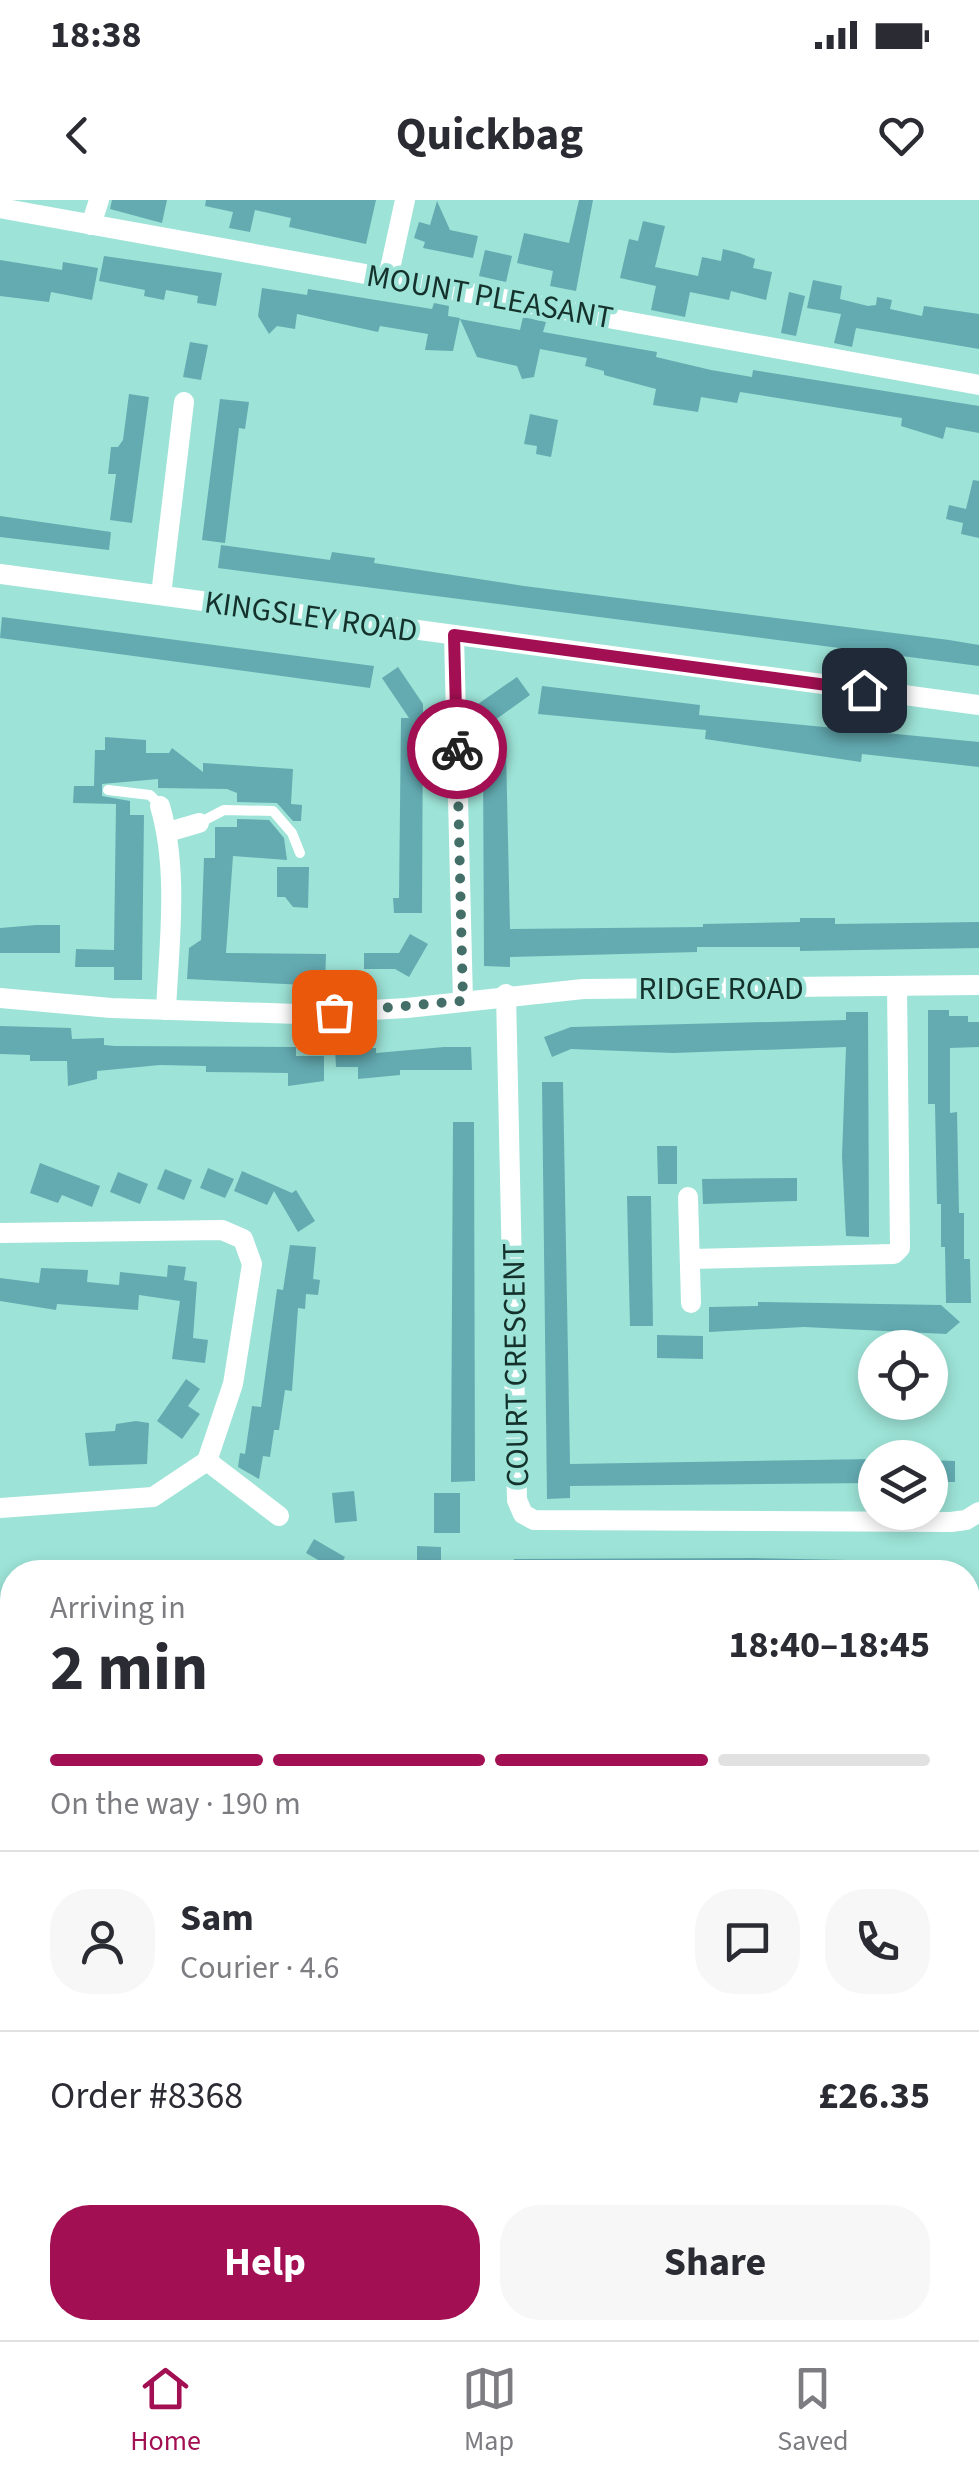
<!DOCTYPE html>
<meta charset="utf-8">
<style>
:root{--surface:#fff;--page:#f7f7f7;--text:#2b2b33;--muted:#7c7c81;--line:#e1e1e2;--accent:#a20f52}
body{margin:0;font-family:"Source Sans 3",sans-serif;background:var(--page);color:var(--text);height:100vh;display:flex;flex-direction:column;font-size:38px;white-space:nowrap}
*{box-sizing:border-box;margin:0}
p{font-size:32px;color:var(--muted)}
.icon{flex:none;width:55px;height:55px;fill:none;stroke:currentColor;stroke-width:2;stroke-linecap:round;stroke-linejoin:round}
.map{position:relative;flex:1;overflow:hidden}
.sheet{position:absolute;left:0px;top:1360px;width:980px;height:780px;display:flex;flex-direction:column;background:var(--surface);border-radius:40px 40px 0 0;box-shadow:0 5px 15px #0003}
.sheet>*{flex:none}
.tools{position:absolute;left:858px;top:1130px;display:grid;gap:20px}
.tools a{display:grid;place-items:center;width:90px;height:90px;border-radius:50%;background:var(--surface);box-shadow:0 5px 15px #0003;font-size:50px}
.pin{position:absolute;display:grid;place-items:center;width:85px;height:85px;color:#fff;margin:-42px;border-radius:20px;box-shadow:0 5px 15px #0006}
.courier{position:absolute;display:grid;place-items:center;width:100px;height:100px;margin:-50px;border:8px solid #a20f52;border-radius:50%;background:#fff;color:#222;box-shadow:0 2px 12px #0007}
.head em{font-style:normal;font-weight:700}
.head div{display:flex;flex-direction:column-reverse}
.head{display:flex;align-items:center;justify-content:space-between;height:170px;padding:0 50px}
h1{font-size:65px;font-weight:700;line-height:75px}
.bar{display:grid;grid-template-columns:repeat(4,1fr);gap:15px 10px;align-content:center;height:120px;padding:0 50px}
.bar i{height:12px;border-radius:8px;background:var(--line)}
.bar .active{background:var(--accent)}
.bar p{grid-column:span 4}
.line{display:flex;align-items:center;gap:25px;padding:0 50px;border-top:2px solid var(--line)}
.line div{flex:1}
.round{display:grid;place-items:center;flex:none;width:105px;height:105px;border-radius:40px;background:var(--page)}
.button{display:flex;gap:20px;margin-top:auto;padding:20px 50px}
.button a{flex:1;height:115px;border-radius:40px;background:var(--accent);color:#fff;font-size:40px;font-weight:700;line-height:115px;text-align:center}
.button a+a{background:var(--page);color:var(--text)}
.status{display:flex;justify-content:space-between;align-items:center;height:70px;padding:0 50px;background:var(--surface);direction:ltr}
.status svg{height:28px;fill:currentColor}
header{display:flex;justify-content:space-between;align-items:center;height:130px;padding:0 50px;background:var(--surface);font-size:45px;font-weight:700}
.tabs{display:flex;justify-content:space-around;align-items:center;height:140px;border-top:2px solid var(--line);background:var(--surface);font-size:28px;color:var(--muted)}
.tabs a{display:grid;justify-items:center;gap:5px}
.tabs .active{color:var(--accent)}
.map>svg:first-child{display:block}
</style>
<div class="status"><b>18:38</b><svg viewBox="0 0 49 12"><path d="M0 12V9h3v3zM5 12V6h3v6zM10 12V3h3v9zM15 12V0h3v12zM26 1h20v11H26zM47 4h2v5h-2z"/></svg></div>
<header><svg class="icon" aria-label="back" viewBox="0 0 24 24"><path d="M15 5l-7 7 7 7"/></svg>Quickbag<svg class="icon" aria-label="heart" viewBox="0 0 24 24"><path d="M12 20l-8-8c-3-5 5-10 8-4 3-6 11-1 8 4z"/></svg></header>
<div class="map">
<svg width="979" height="2140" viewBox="0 0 979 2140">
<rect width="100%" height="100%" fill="#9de3d7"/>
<g fill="#63abb1">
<polygon points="112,0 167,0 162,23 110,9"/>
<polygon points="206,0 376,0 366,44 289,27 291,18 255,10 250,32 229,28 233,12 205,6"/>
<polygon points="579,0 593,0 576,91 550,86 553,71 517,63 524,33 569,43"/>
<polygon points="437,1 450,30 478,36 473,58 423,48 425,42 414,38 419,22 430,25"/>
<polygon points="643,21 665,26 655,67 698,76 702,57 721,61 723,49 739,53 755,59 753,68 772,72 766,100 731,91 729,100 690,92 685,117 651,110 656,86 620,78 629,39 638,41"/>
<polygon points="485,50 512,56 506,82 479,76"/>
<polygon points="104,56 222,73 216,106 197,103 198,96 166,90 164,100 144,96 145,90 99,81"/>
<polygon points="0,60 62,70 63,62 98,68 92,100 51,92 49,102 0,96"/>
<polygon points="813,80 842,86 840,99 868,106 876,105 877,97 892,100 890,109 922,116 924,106 979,114 979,149 856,128 852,147 834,143 841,114 807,108"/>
<polygon points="262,88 307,95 308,89 432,109 434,103 449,106 448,116 460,118 453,151 425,150 428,134 380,126 378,132 297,114 295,129 277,126 269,134 258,116"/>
<polygon points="789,92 805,96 796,136 781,133"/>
<polygon points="523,117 546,122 543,132 657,152 656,157 711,170 752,177 753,170 979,206 979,233 946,227 943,239 901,226 902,218 740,192 737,203 701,197 698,212 653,205 656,189 604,175 604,171 585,166 587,158 540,149 534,177 522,179 517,166 477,157 460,119 520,130"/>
<polygon points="190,142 208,145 201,180 183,177"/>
<polygon points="129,194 149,197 132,323 110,320 116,274 108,274 111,247 118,247 123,240"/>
<polygon points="220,199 249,202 245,229 239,228 225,343 202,340"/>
<polygon points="530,214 558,220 551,257 536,254 537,246 524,244"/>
<polygon points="973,280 979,281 979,338 961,334 963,323 946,319 949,305 966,309"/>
<polygon points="0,316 111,332 109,350 0,337"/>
<polygon points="221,345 330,360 332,352 375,358 374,363 524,386 949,440 979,445 979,466 218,368"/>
<polygon points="2,417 374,466 370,488 0,438"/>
<polygon points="398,467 423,504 422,713 394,713 393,698 399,698 401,518 409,518 382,478"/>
<polygon points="517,477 530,495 491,523 478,504"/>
<polygon points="542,486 700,505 699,515 979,542 979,567 862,554 861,562 705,539 706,530 538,514"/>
<polygon points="105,537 146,540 146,553 169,553 172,548 203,572 203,563 293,569 291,604 302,605 301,621 293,621 277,603 237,602 237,593 227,589 158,588 158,579 102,584 102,596 130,601 130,615 144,615 142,780 114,780 114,767 75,767 76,749 114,750 116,604 73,603 74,586 94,586 95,550 105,550"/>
<polygon points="483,550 506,551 510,729 703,727 703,724 800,722 800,718 835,718 835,724 979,722 979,748 800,751 800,747 697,747 697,752 510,757 510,767 484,766"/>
<polygon points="237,619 269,620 284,638 287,660 233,656 226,753 326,754 325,786 187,779 189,748 201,740 204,658 215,658 215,627 237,627"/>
<polygon points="277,667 309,667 308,708 293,707 285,697 277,697"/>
<polygon points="36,725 60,725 60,753 0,753 0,728"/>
<polygon points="410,734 428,744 409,777 395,769 364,769 364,753 399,753"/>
<polygon points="928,810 949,810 949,816 968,816 968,822 979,822 979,847 950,848 950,913 957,912 959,1013 964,1013 964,1059 970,1059 971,1103 946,1103 945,1047 941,1047 941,1004 937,1004 935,904 928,904"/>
<polygon points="846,812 868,812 869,1037 846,1036 842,956 846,847 673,853 571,849 552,857 544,837 571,827 846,820"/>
<polygon points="0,826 71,828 72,839 104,838 104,845 115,846 296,847 296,856 324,856 324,881 288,886 288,873 206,872 206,866 160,865 97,871 97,879 68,886 67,861 30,861 30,855 0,854"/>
<polygon points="444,847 471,847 472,870 400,870 400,875 358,879 358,867 336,867 335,848 376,848 376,853"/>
<polygon points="542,882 563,882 570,1264 875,1259 875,1283 570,1286 570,1298 547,1299"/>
<polygon points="453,922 474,922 475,1281 451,1282"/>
<polygon points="657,946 677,946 677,984 658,984"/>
<polygon points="40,963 100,986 92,1007 62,995 58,1003 30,993"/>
<polygon points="208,968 234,979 225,998 200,988"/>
<polygon points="165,969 192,980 184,1000 157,989"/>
<polygon points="242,971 292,993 296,990 315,1021 298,1032 274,991 267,1005 234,991"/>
<polygon points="118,972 148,984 140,1004 110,992"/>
<polygon points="797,978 797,1001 703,1004 702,979"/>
<polygon points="627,996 651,996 653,1126 630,1126"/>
<polygon points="290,1045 316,1047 313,1079 320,1080 318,1095 306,1094 305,1109 298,1108 292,1191 285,1190 279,1230 274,1230 270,1257 263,1256 259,1279 238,1267 240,1253 245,1254 252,1206 261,1207 277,1089 283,1090"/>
<polygon points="168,1065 186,1067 184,1080 197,1082 193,1138 208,1140 205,1163 172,1159 180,1101 139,1095 138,1110 57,1104 56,1110 0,1101 0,1078 39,1083 41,1068 88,1070 87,1082 119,1085 120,1072 167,1077"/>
<polygon points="758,1102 941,1105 960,1122 946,1134 804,1127 709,1132 709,1107 758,1106"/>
<polygon points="657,1135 703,1136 703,1159 657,1158"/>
<polygon points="186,1179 200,1189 188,1206 200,1214 182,1239 157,1221"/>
<polygon points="136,1221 149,1223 147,1264 89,1266 85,1233 115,1231 116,1224"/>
<polygon points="930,1260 955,1261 955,1282 930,1282"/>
<polygon points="354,1291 357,1321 335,1323 332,1293"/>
<rect x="434" y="1293" width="26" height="40"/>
<polygon points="314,1339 345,1357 337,1371 306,1353"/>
<polygon points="417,1346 441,1347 441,1372 417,1372"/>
<polygon points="754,1358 848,1360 848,1372 514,1372 514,1359"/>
</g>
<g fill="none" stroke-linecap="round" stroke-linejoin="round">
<g stroke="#fff" stroke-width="10">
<polyline points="108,590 150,595 160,605"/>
<polyline points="199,623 224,610 273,611 292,633 300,653"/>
</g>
<g stroke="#fff" stroke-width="20">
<polyline points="0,8 979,185"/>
<polyline points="91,25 99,0"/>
<polyline points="388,78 405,0"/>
<polyline points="0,374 979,505"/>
<polyline points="161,395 184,202"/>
<polyline points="454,435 463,801"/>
<path d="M160,606C179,671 169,744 166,810"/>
<polyline points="168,632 199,623"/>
<polyline points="506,794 517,1300 523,1314 534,1320 951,1322 966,1320 979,1312"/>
<polyline points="0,798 111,808 298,814 407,808 583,789 979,785"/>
<polyline points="688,997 691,1103"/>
<polyline points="0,1033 222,1030 243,1039 252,1064 233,1184 207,1261 153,1297 0,1308"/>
<polyline points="691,1059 894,1054 900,1048 897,786"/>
<polyline points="207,1261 279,1316"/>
<polyline points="0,1507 12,1544"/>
<polyline points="12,1815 8,1840 12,1930"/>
</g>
<g stroke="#87c3b9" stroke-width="32">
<polyline points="0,2068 12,2068"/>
<polyline points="968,2086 979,2086"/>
</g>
</g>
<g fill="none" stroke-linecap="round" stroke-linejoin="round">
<polyline stroke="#446f68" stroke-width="10" stroke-dasharray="0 18" points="334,812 463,801 457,549"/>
<polyline stroke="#a20f52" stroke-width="12" points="457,549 454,435 864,490"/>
</g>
<g text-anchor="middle" stroke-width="9" stroke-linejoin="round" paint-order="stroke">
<g font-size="32" fill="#14312c" stroke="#9de3d7">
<text transform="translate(490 96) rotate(10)" y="11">MOUNT PLEASANT</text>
<text transform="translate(311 416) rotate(8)" y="11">KINGSLEY ROAD</text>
<text x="721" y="799">RIDGE ROAD</text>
<text transform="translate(515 1165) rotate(-91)" y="11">COURT CRESCENT</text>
</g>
</g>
</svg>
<div class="tools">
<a><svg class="icon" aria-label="locate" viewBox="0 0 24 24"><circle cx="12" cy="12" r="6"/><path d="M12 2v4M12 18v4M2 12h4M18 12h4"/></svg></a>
<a><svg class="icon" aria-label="layers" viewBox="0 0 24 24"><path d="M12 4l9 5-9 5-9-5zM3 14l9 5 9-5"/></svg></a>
</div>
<div class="pin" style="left:334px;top:812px;background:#ea580c"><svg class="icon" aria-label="bag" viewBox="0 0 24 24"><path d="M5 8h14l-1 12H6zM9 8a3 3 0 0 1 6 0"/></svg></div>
<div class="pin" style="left:864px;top:490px;background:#1f2937"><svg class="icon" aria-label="home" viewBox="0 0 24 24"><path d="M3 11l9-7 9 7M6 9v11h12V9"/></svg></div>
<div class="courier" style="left:457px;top:549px"><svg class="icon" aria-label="bike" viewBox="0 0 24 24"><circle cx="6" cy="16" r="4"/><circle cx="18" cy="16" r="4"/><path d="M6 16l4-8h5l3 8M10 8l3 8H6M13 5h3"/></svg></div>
<section class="sheet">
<div class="head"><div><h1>2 min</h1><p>Arriving in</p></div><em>18:40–18:45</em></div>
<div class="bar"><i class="active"></i><i class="active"></i><i class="active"></i><i></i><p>On the way · 190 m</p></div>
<div class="line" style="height:180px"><a class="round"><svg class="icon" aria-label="person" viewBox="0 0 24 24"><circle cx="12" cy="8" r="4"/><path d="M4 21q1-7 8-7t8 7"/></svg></a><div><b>Sam</b><p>Courier · 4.6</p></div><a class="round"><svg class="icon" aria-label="chat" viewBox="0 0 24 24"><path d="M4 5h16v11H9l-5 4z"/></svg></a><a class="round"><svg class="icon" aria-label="phone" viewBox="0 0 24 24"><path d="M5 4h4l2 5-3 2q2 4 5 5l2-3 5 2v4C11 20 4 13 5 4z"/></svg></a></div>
<div class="line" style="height:130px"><div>Order #8368</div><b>£26.35</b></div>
<div class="button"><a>Help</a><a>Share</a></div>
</section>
</div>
<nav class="tabs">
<a class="active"><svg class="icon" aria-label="home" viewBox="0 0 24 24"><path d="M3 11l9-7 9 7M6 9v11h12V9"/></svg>Home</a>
<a><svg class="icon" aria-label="map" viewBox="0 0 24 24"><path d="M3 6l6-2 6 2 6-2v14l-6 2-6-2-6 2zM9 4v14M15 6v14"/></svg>Map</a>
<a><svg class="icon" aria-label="saved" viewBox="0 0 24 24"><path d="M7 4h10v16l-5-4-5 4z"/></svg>Saved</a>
</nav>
